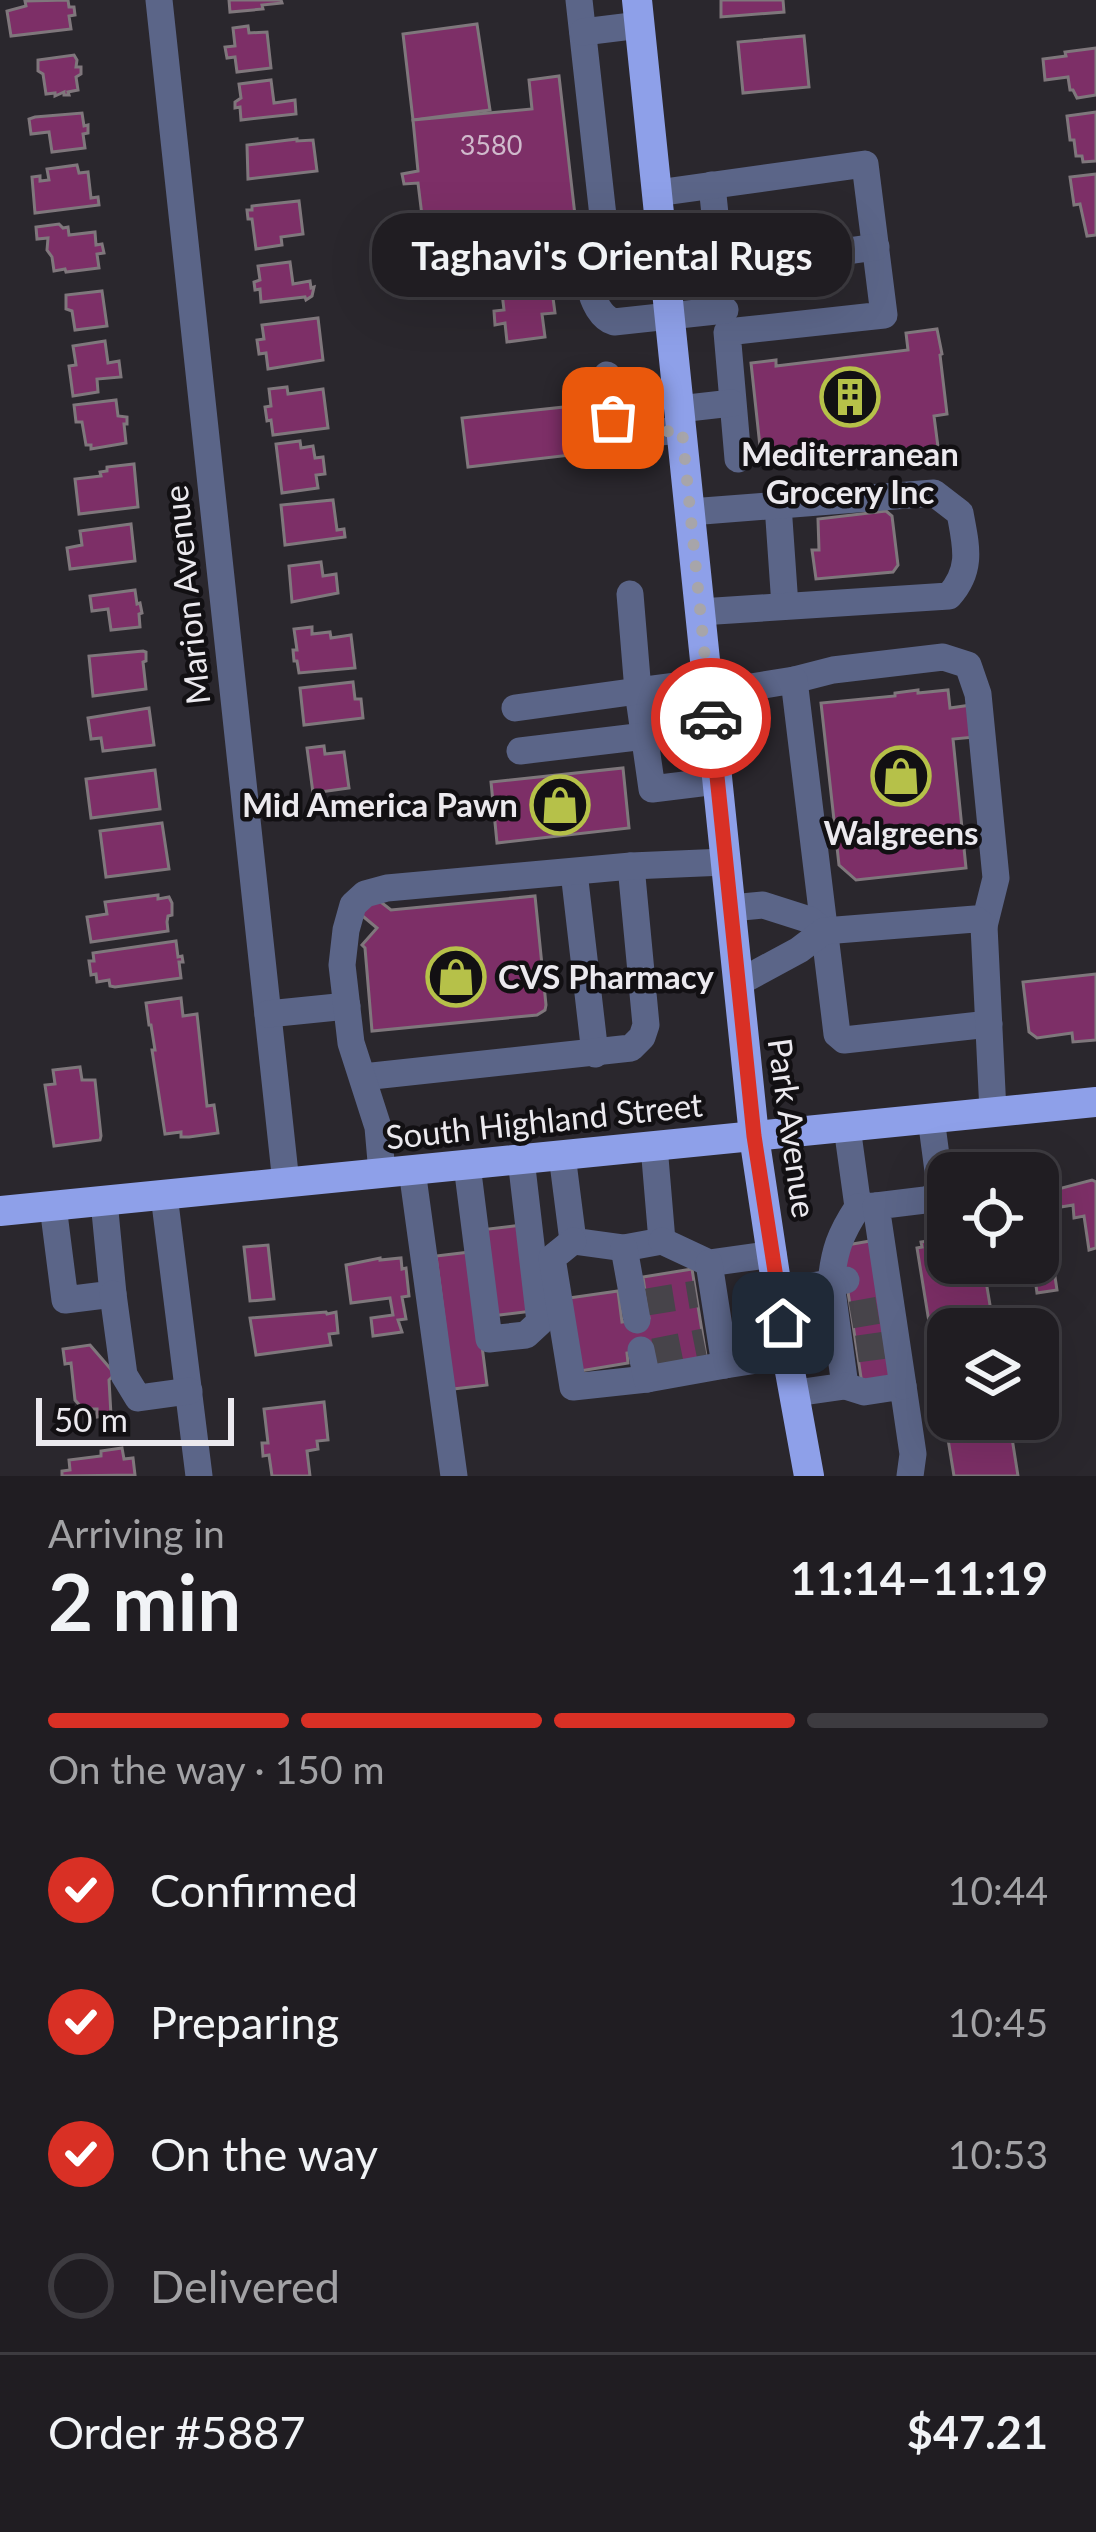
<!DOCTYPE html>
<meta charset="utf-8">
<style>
:root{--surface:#201d22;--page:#2d2a2f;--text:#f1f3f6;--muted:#a2a2a5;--line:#3d3b40;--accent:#d93025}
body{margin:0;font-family:Lato,sans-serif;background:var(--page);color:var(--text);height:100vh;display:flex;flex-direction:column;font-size:45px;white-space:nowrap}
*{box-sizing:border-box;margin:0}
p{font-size:39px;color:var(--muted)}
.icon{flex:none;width:66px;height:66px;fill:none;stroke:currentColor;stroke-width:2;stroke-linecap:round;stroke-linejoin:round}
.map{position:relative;height:1476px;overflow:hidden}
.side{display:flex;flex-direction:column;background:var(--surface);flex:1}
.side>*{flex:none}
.fabs{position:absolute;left:927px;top:1152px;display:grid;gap:24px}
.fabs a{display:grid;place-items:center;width:132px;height:132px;border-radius:24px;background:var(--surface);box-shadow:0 12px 48px #0002,0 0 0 3px var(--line);font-size:60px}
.scale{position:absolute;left:36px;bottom:30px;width:198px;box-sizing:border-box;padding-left:12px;border:6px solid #ebe9ee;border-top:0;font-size:33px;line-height:42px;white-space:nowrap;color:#ebe9ee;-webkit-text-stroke:9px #121013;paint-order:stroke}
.pin{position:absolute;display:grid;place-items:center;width:102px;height:102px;color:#fff;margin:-51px;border-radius:24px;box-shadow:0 6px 18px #0006}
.courier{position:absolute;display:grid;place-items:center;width:120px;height:120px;margin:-60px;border:9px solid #d93025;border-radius:50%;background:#fff;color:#222;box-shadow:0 3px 15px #0007}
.bubble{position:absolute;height:84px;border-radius:36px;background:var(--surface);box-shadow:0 12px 48px #0002,0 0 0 3px var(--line);font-size:39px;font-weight:700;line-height:84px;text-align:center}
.summary em{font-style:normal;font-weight:700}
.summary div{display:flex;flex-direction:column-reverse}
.summary{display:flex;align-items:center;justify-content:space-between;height:204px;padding:0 48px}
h1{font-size:78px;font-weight:700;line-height:90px}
.bar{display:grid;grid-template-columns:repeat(4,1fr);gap:18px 12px;align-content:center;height:144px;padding:0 48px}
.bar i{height:15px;border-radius:9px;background:var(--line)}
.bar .selected{background:var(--accent)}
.bar p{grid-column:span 4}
.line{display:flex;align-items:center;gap:30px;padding:0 48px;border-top:3px solid var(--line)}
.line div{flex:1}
ol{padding:0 48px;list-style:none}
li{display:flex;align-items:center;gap:36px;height:132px}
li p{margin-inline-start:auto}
li .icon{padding:12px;border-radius:50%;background:var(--accent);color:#fff;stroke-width:4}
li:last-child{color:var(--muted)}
li i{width:66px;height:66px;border:6px solid var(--line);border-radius:50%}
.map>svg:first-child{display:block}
</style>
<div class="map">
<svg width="1096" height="1476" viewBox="0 0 1096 1476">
<rect width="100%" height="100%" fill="#2a272d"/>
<g fill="#7d2f67" stroke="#7f777c" stroke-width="3">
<polygon points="68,0 69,7 74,7 75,15 69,16 71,29 11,36 7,11 26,6 25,1"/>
<polygon points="229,0 281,0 282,3 262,5 263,9 230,12"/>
<polygon points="721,0 783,0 784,12 721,17"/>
<polygon points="477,24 490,110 413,120 403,34"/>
<polygon points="248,26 249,33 267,32 271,68 237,72 235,57 227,58 225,47 235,46 233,28"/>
<polygon points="804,36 809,87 743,93 738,42"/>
<polygon points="1096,48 1096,95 1077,98 1073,90 1070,90 1068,77 1045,80 1043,59 1066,56 1065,52"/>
<polygon points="74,55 77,60 76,67 81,67 81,74 76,77 78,90 68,92 69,95 64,95 64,92 55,96 55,93 46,94 43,74 38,71 38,60"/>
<polygon points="559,76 576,224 425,240 418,183 404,184 402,174 418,171 413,120 532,109 529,80"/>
<polygon points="271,80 274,103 295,100 296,114 241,120 240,107 235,108 235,102 241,98 239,84"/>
<polygon points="1096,112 1096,161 1083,162 1082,156 1076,156 1074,140 1070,140 1067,116"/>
<polygon points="82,113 84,126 88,125 88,133 83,134 85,148 52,152 49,132 31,134 29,119 35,117"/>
<polygon points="297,139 297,141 313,140 317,171 248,179 247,145"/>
<polygon points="77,165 79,173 88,172 91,198 98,197 99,205 35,213 32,177 40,176 40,181 49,180 47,169"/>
<polygon points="1096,174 1096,235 1087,236 1080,204 1074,205 1070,177"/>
<polygon points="299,201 303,234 281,237 282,245 256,249 252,219 248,219 247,210 252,210 252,206"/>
<polygon points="59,224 63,228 68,227 69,235 95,232 96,245 102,244 104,253 97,254 99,268 66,272 65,269 54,271 52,257 47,250 48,238 37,239 36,227"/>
<polygon points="548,260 555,313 542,314 545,337 507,342 505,323 495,325 494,311 504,310 502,293 461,298 458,272"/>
<polygon points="290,262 293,284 310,281 311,288 314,287 312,296 306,300 305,297 261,302 260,289 255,290 254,282 260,280 258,266"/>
<polygon points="102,291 107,326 75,330 72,311 66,309 66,295"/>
<polygon points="318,318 323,360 268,369 266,353 259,354 257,340 264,339 262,325"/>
<polygon points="937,329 942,354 940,355 947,414 934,416 938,447 762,465 751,363 776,360 776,366 908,350 906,333"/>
<polygon points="105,341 108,363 119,361 121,377 97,379 98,392 73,396 69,366 76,365 73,346"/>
<polygon points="287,387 288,394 323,389 328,428 273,435 271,420 267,421 265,407 271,406 269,389"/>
<polygon points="116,400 118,416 127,417 127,424 124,424 126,443 91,449 91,445 86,445 82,422 76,422 74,405"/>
<polygon points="583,405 588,453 468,467 462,418"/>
<polygon points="300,441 301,448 313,446 315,458 323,457 325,474 316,475 318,488 282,493 276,444"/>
<polygon points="134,464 138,507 79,514 75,479 101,476 100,472 107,471 107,467"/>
<polygon points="333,500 337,530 344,529 345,537 285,545 281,505"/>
<polygon points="886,511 892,516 898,565 893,572 816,579 812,550 819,550 818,519"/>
<polygon points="131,524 135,561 70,569 67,548 82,545 80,531"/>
<polygon points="321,562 323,576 336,574 338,593 292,602 289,566"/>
<polygon points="135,590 137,604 140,603 142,613 139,614 140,627 111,630 108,609 92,611 90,596"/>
<polygon points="312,627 312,634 330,632 331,638 351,635 355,668 299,673 297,661 294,661 293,650 297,650 294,629"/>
<polygon points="143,651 146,652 146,661 143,662 146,689 93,696 89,656"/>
<polygon points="353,682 355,699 361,699 363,718 304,725 300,688"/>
<polygon points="918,690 918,693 948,690 950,708 971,705 975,737 953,739 966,868 856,880 839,865 821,703 895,696 895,693"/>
<polygon points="149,708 154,745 103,751 101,738 91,739 88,718"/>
<polygon points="324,746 325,754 344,752 349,788 313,793 307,748"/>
<polygon points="623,768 629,828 497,843 491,782"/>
<polygon points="155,770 160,809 91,818 86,779"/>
<polygon points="162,823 169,869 106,877 100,831"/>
<polygon points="158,895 158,899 169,897 172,903 172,915 168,916 167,922 168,931 91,942 87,917 107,914 105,902"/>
<polygon points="373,896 391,910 535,896 546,1005 545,1010 537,1015 372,1031 365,948 362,945 377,928 359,913"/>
<polygon points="176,941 178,957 182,956 183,962 179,962 181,978 115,987 110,986 109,980 97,982 96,974 91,975 89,961 94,961 93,953"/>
<polygon points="1096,974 1096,1040 1073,1042 1072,1033 1037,1038 1029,1032 1023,982"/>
<polygon points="181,998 183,1016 197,1014 207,1106 214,1105 218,1133 189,1137 181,1137 181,1132 165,1134 152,1050 155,1050 151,1025 149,1025 146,1003"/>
<polygon points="80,1067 82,1080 95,1080 101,1136 100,1140 54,1146 45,1085 55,1084 53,1070"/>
<polygon points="1092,1180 1096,1182 1096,1248 1089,1250 1084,1216 1074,1218 1073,1205 1061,1207 1058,1189"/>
<polygon points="1038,1207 1040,1225 1047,1224 1057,1290 1037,1293 1033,1263 1038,1263"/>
<polygon points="522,1225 533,1311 491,1316 480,1230"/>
<polygon points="948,1238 948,1263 983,1263 994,1329 948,1329 948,1419 1009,1419 1018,1476 954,1476 917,1248 922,1247 921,1242"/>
<polygon points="870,1241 891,1379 862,1384 841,1246"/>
<polygon points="268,1245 274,1299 250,1301 244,1247"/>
<polygon points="470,1252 487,1385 453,1389 436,1256"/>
<polygon points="380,1258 380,1260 401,1258 402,1269 406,1268 409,1296 402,1297 406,1319 398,1320 402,1332 373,1336 371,1318 393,1315 390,1298 351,1303 346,1265"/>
<polygon points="692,1269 707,1362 657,1372 654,1349 627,1353 628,1363 574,1372 562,1299 618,1291 622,1322 649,1318 643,1277"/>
<polygon points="326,1312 327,1314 336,1312 338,1333 329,1334 331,1345 256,1355 250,1318"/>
<polygon points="90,1345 115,1374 109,1380 111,1415 97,1417 97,1409 83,1409 75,1400 71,1363 65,1364 63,1349"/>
<polygon points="324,1402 328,1440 317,1441 318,1449 307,1451 310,1476 272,1476 269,1455 263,1456 262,1443 268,1443 264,1409"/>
<polygon points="122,1448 124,1459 133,1458 135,1475 62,1476 62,1471 70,1470 69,1460 101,1456 101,1451"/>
</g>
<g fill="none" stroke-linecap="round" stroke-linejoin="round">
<g stroke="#47444a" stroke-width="27" stroke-dasharray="27 14" stroke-linecap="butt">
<polyline points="647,1302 696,1294"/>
<polyline points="851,1315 880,1310"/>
<polyline points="857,1349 886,1345"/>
<polyline points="654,1352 704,1342"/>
</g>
<g stroke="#5b6588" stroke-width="27">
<polyline points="159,0 286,1183"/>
<polyline points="579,0 603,216"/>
<polyline points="583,32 640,25"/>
<polyline points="712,185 722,283"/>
<polyline points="657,193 865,164 884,315 727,332 738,459"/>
<path d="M662,242C644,244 619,243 603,249C579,258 589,314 614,322L725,310"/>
<polyline points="720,269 876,247"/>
<polyline points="607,375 613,419 617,430 628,435 681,430"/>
<polyline points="679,409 732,403"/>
<polyline points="778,505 785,606"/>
<path d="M690,512L934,493L960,513C966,546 973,569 949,596L700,612"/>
<polyline points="794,680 833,670 943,657 968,665 978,694 996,878 984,926"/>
<polyline points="707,682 638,691 652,789 717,781"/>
<polyline points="708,694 794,680 837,1034 844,1040 989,1024"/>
<polyline points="515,708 638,691 630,594"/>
<polyline points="520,751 645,736"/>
<polyline points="574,872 595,1054"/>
<polyline points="731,908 763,905 810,920 824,931"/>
<polyline points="738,983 799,950 824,931 975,919 984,926 993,1112"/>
<polyline points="268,1014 347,1006"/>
<polyline points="363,1077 631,1048 642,1037 646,1025 631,866"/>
<polyline points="847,1127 858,1207 876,1206"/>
<polyline points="562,1155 573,1241 624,1248 662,1241 654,1146"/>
<polyline points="467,1165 489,1339 526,1335 540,1322 521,1159"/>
<polyline points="412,1170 454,1476"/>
<polyline points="382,1173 378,1127 351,1043 342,965 346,930 353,905 365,894 387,888 631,866 725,862"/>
<polyline points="164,1195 199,1476"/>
<polyline points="53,1206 65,1300 113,1294 104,1201"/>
<polyline points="573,1241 552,1258 573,1387 647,1379"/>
<polyline points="662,1241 709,1263 773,1254"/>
<polyline points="624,1248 637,1320"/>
<polyline points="709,1263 725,1365 787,1355"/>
<path d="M846,1280L831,1283C834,1251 840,1234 858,1207"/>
<polyline points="779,1291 831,1283 845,1386 796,1393"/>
<polyline points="113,1294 124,1375 138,1398 189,1391"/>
<polyline points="641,1350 647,1379 725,1365"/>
<polyline points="845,1386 864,1392 903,1386 913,1454 910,1476"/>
<polyline points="903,1386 876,1206 925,1200 937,1196 940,1186 931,1118"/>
</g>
<g stroke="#8ea0e9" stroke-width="30">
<polyline points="637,0 754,1136 787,1355 809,1476"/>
<polyline points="0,1211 1096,1102"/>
</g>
</g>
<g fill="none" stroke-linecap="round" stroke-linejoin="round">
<polyline stroke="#a7a5aa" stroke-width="12" stroke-dasharray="0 21.6" points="613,418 617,430 628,435 682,430 711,718"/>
<polyline stroke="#d93025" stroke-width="15" points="711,718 754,1136 783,1323"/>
</g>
<defs>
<g id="building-ring" transform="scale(3)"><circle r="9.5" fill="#121013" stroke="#b6c149" stroke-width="1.5"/><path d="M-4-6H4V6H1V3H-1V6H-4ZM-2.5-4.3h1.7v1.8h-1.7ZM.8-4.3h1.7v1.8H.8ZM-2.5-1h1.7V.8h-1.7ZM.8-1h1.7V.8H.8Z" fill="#b6c149"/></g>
<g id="shop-ring" transform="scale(3)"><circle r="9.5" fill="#121013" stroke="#b6c149" stroke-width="1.5"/><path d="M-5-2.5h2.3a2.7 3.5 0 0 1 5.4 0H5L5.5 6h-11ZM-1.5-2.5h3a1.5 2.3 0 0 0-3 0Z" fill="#b6c149"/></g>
</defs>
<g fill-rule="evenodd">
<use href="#building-ring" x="850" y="397"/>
<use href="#shop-ring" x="901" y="776"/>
<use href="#shop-ring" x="560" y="805"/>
<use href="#shop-ring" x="456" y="977"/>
</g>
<g text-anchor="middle" stroke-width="9" stroke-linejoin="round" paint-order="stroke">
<g font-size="27" fill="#d0bacc">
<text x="491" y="155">3580</text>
</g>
<g font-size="33" font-weight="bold" fill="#ebe9ee" stroke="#121013">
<text x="850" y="466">Mediterranean<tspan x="850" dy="38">Grocery Inc</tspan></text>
<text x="518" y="817" text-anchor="end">Mid America Pawn</text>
<text x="901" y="845">Walgreens</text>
<text x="498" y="989" text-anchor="start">CVS Pharmacy</text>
</g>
<g font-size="33" fill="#ebe9ee" stroke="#121013">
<text transform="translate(187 595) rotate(-96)" y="12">Marion Avenue</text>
<text transform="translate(544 1121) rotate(-6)" y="12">South Highland Street</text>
<text transform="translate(792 1128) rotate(82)" y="12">Park Avenue</text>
</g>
</g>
</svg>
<div class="fabs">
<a><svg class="icon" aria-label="locate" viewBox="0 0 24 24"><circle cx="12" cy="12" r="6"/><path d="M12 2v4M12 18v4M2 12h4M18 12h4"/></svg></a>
<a><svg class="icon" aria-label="layers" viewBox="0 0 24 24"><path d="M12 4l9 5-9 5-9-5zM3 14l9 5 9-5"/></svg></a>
</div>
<div class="scale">50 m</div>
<div class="pin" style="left:613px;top:418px;background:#ea580c"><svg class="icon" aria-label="bag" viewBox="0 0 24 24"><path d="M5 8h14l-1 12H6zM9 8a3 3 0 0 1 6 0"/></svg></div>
<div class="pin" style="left:783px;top:1323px;background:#1f2937"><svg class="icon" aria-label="home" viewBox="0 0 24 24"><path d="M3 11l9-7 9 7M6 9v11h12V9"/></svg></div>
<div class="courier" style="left:711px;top:718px"><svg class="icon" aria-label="car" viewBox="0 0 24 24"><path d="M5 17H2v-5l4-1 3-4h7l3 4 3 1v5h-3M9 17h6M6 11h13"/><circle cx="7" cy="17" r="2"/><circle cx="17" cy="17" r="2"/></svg></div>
<div class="bubble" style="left:372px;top:213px;width:480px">Taghavi's Oriental Rugs</div>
</div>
<section class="side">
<div class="summary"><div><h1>2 min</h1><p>Arriving in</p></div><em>11:14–11:19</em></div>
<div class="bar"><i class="selected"></i><i class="selected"></i><i class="selected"></i><i></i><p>On the way · 150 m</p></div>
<ol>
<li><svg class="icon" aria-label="check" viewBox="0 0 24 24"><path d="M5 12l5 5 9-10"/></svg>Confirmed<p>10:44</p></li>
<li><svg class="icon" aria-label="check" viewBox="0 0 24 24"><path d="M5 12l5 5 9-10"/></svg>Preparing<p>10:45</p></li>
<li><svg class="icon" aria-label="check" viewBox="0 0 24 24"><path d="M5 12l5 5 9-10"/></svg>On the way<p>10:53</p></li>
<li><i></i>Delivered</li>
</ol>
<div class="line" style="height:156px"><div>Order #5887</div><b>$47.21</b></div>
</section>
